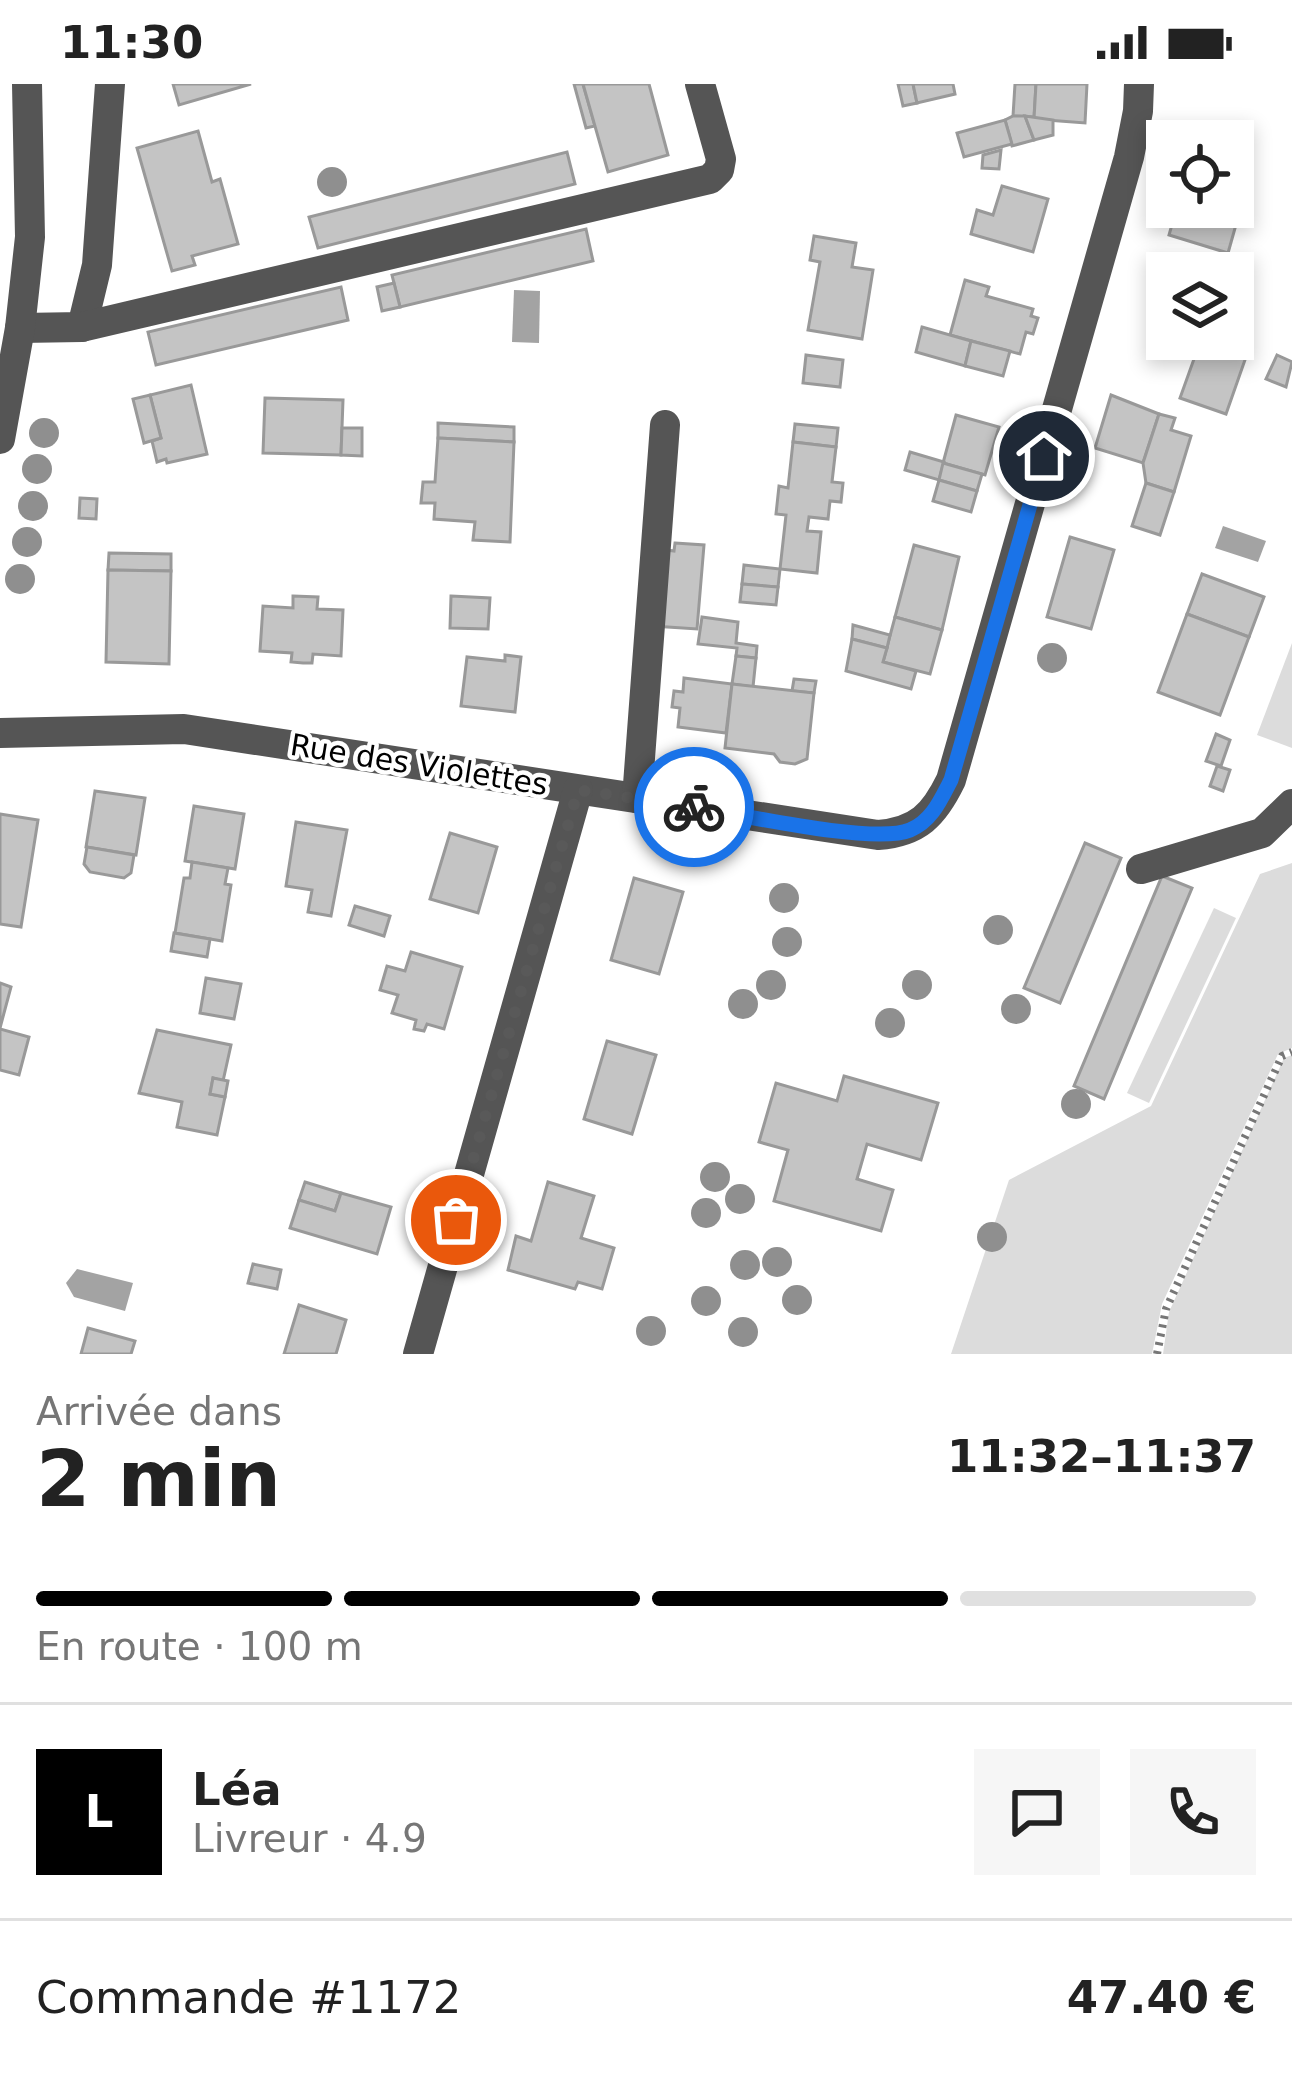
<!DOCTYPE html>
<html lang="fr">
<meta charset="utf-8">
<style>
:root{--surface:#fff;--page:#f6f6f6;--text:#222;--muted:#767676;--line:#e0e0e0;--accent:#000}
body{margin:0;font-family:"DejaVu Sans",sans-serif;background:var(--page);color:var(--text);height:100vh;display:flex;flex-direction:column;font-size:45px;white-space:nowrap}
*{box-sizing:border-box;margin:0}
p{font-size:39px;color:var(--muted)}
.icon{flex:none;width:66px;height:66px;fill:none;stroke:currentColor;stroke-width:2;stroke-linecap:round;stroke-linejoin:round}
.map{position:relative;height:1270px;overflow:hidden}
.side{display:flex;flex-direction:column;background:var(--surface);flex:1}
.side>*{flex:none}
.fabs{position:absolute;left:1146px;top:36px;display:grid;gap:24px}
.fabs a{display:grid;place-items:center;width:108px;height:108px;border-radius:0px;background:var(--surface);box-shadow:0 6px 18px #0003;font-size:60px}
.pin{position:absolute;display:grid;place-items:center;width:102px;height:102px;color:#fff;margin:-51px;border:6px solid #fff;border-radius:50%;box-shadow:0 3px 12px #0007}
.courier{position:absolute;display:grid;place-items:center;width:120px;height:120px;margin:-60px;border:9px solid #1a73e8;border-radius:50%;background:#fff;color:#222;box-shadow:0 3px 15px #0007}
.head em{font-style:normal;font-weight:600}
.head div{display:flex;flex-direction:column-reverse}
.head{display:flex;align-items:center;justify-content:space-between;height:204px;padding:0 36px}
h1{font-size:78px;font-weight:600;line-height:90px}
.bar{display:grid;grid-template-columns:repeat(4,1fr);gap:18px 12px;align-content:center;height:144px;padding:0 36px}
.bar i{height:15px;border-radius:9px;background:var(--line)}
.bar .active{background:var(--accent)}
.bar p{grid-column:span 4}
.line{display:flex;align-items:center;gap:30px;padding:0 36px;border-top:3px solid var(--line)}
.line div{flex:1}
.round{display:grid;place-items:center;flex:none;width:126px;height:126px;border-radius:0px;background:var(--page)}
.status{display:flex;justify-content:space-between;align-items:center;height:84px;padding:0 60px;background:var(--surface);direction:ltr}
.status svg{height:33px;fill:currentColor}
.map>svg:first-child{display:block}
</style>
<div class="status"><b>11:30</b><svg viewBox="0 0 49 12"><path d="M0 12V9h3v3zM5 12V6h3v6zM10 12V3h3v9zM15 12V0h3v12zM26 1h20v11H26zM47 4h2v5h-2z"/></svg></div>
<div class="map">
<svg width="1292" height="1270" viewBox="0 0 1292 1270">
<rect width="100%" height="100%" fill="#fff"/>
<g fill="#dcdcdc">
<polygon points="1292,559 1292,664 1257,651"/>
<polygon points="1292,779 1292,964 1278,970 1162,1220 1152,1270 951,1270 1009,1096 1151,1022 1260,790"/>
<polygon points="1214,824 1236,834 1149,1019 1127,1009"/>
<polygon points="1292,971 1292,1270 1163,1270 1169,1228 1284,974"/>
</g>
<g fill="#a3a3a3">
<polygon points="514,206 540,207 539,259 512,258"/>
<polygon points="1223,442 1266,457 1258,478 1215,464"/>
<polygon points="77,1185 133,1199 125,1227 74,1213 66,1199"/>
</g>
<g fill="#c4c4c4" stroke="#999" stroke-width="3">
<polygon points="173,0 251,0 179,21"/>
<polygon points="574,0 583,0 595,42 586,44"/>
<polygon points="583,0 649,0 668,71 608,88"/>
<polygon points="898,0 913,0 917,19 903,22"/>
<polygon points="913,0 953,0 955,10 917,19"/>
<polygon points="1015,0 1036,0 1034,33 1013,32"/>
<polygon points="1036,0 1087,0 1085,39 1034,35"/>
<polygon points="1013,32 1025,32 1034,56 1012,62 1005,36"/>
<polygon points="1025,32 1053,36 1053,51 1034,56"/>
<polygon points="1005,36 1012,60 964,73 957,49"/>
<polygon points="198,47 212,98 220,95 238,160 192,172 195,181 172,187 137,64"/>
<polygon points="1001,66 999,85 982,84 983,71"/>
<polygon points="567,68 575,100 318,164 309,133"/>
<polygon points="1002,102 1048,115 1033,168 971,150 977,126 993,131"/>
<polygon points="1177,123 1216,123 1239,130 1228,169 1169,151"/>
<polygon points="586,145 593,177 400,223 392,191"/>
<polygon points="814,152 856,159 852,183 873,186 862,255 808,246 820,178 810,176"/>
<polygon points="1160,179 1192,189 1167,189 1167,220 1149,214"/>
<polygon points="965,196 989,203 986,212 1033,225 1031,232 1038,234 1033,250 1026,248 1020,270 950,251"/>
<polygon points="394,199 400,223 382,227 377,203"/>
<polygon points="341,203 348,236 156,281 148,248"/>
<polygon points="922,243 971,257 965,282 916,268"/>
<polygon points="1178,255 1194,255 1246,273 1226,330 1180,314 1194,275 1174,268"/>
<polygon points="971,257 1010,267 1003,292 965,282"/>
<polygon points="806,271 843,276 840,303 803,299"/>
<polygon points="1277,271 1292,278 1286,303 1266,295"/>
<polygon points="191,301 207,370 167,379 166,375 157,378 152,357 161,354 150,311"/>
<polygon points="150,311 161,354 144,359 133,315"/>
<polygon points="1111,311 1159,330 1143,379 1095,364"/>
<polygon points="265,314 343,316 341,371 263,369"/>
<polygon points="1159,330 1175,334 1171,346 1191,352 1174,408 1146,399 1143,379"/>
<polygon points="956,331 999,343 985,391 943,379"/>
<polygon points="438,339 514,343 514,358 438,354"/>
<polygon points="795,340 838,344 836,363 793,358"/>
<polygon points="342,344 362,344 362,372 341,371"/>
<polygon points="438,354 514,358 510,458 473,456 475,438 434,435 435,419 421,419 423,398 435,398"/>
<polygon points="793,358 836,363 832,398 843,399 841,418 830,417 828,435 809,433 807,447 821,448 817,489 780,485 786,431 776,430 779,402 788,404"/>
<polygon points="910,368 944,378 939,396 905,386"/>
<polygon points="943,379 982,390 977,407 939,396"/>
<polygon points="939,396 977,407 971,428 933,417"/>
<polygon points="1146,399 1174,408 1160,451 1132,442"/>
<polygon points="80,414 97,415 96,435 79,434"/>
<polygon points="1070,453 1114,466 1091,545 1047,533"/>
<polygon points="675,459 704,461 697,545 653,542 659,465 674,467"/>
<polygon points="914,461 959,473 942,546 895,533"/>
<polygon points="109,469 171,470 171,487 108,486"/>
<polygon points="744,481 780,485 778,503 742,500"/>
<polygon points="108,486 171,487 169,580 106,578"/>
<polygon points="1202,490 1264,513 1249,553 1187,530"/>
<polygon points="742,500 778,503 776,521 740,518"/>
<polygon points="293,512 318,513 317,525 343,526 341,572 313,570 312,579 303,579 291,578 292,569 260,567 263,522 293,524"/>
<polygon points="451,512 490,514 488,545 450,544"/>
<polygon points="1187,530 1249,553 1220,631 1158,608"/>
<polygon points="702,533 738,538 736,559 757,562 756,574 736,572 737,564 698,560"/>
<polygon points="895,533 942,546 930,590 883,578"/>
<polygon points="853,541 890,551 887,564 852,555"/>
<polygon points="852,555 887,564 883,578 916,587 911,605 846,587"/>
<polygon points="505,571 521,573 515,628 461,622 467,573 505,577"/>
<polygon points="736,572 756,574 753,603 732,600"/>
<polygon points="684,594 732,600 726,649 678,643 680,624 672,623 674,607 683,608"/>
<polygon points="794,595 816,597 814,609 792,607"/>
<polygon points="732,600 814,609 807,675 795,680 780,678 774,670 725,664"/>
<polygon points="1216,650 1230,656 1221,682 1206,677"/>
<polygon points="1217,682 1230,686 1223,707 1210,702"/>
<polygon points="95,707 145,714 136,771 86,763"/>
<polygon points="194,722 244,730 235,785 185,777"/>
<polygon points="0,730 38,736 21,843 0,840"/>
<polygon points="296,738 347,746 331,832 308,828 312,806 286,802"/>
<polygon points="450,749 497,763 478,829 430,815"/>
<polygon points="1085,759 1121,774 1060,919 1024,904"/>
<polygon points="87,763 134,771 131,789 124,794 90,788 84,780"/>
<polygon points="192,778 228,784 225,800 231,801 222,857 175,849 184,794 190,794"/>
<polygon points="1162,792 1192,804 1104,1015 1074,1002"/>
<polygon points="634,794 683,808 659,890 611,876"/>
<polygon points="355,822 390,832 384,852 349,841"/>
<polygon points="174,849 210,855 207,873 171,867"/>
<polygon points="411,868 462,883 444,945 427,940 424,947 414,945 416,936 392,929 398,911 380,906 387,882 405,887"/>
<polygon points="206,894 241,900 234,935 200,929"/>
<polygon points="0,899 11,903 0,944"/>
<polygon points="0,945 29,953 19,991 0,986"/>
<polygon points="157,946 231,961 223,997 213,994 210,1010 225,1013 217,1051 177,1043 182,1018 139,1009"/>
<polygon points="607,957 656,971 632,1050 584,1035"/>
<polygon points="844,992 938,1019 921,1076 867,1060 857,1095 893,1106 881,1147 774,1117 788,1066 759,1058 776,999 837,1017"/>
<polygon points="213,994 228,997 225,1013 210,1010"/>
<polygon points="305,1098 341,1109 335,1127 299,1116"/>
<polygon points="548,1098 594,1112 581,1154 614,1164 602,1205 578,1198 575,1205 508,1186 516,1152 531,1157"/>
<polygon points="341,1109 391,1123 377,1170 290,1144 299,1116 335,1127"/>
<polygon points="253,1180 281,1186 277,1205 248,1199"/>
<polygon points="299,1221 346,1236 336,1270 284,1270"/>
<polygon points="88,1244 135,1257 131,1270 81,1270"/>
</g>
<g fill="none" stroke-linecap="round" stroke-linejoin="round">
<polyline stroke="#777" stroke-width="8" stroke-dasharray="3 6" stroke-linecap="butt" points="1157,1270 1166,1225 1282,972 1292,968"/>
<g stroke="#555" stroke-width="30">
<polyline points="82,243 97,181 110,0"/>
<polyline points="20,244 82,243 710,95 719,86 721,75 700,0"/>
<polyline points="0,355 20,244 30,153 27,0"/>
<path d="M0,649L184,645L878,751C918,748 934,731 951,696L1129,73L1138,27L1139,0"/>
<polyline points="637,714 665,341"/>
<polyline points="1141,785 1262,749 1292,720"/>
<polyline points="418,1270 578,706"/>
</g>
</g>
<g fill="#8f8f8f">
<circle cx="332" cy="98" r="15"/>
<circle cx="44" cy="349" r="15"/>
<circle cx="37" cy="385" r="15"/>
<circle cx="33" cy="422" r="15"/>
<circle cx="27" cy="458" r="15"/>
<circle cx="20" cy="495" r="15"/>
<circle cx="1052" cy="574" r="15"/>
<circle cx="784" cy="814" r="15"/>
<circle cx="998" cy="846" r="15"/>
<circle cx="787" cy="858" r="15"/>
<circle cx="771" cy="901" r="15"/>
<circle cx="917" cy="901" r="15"/>
<circle cx="743" cy="920" r="15"/>
<circle cx="1016" cy="925" r="15"/>
<circle cx="890" cy="939" r="15"/>
<circle cx="1076" cy="1020" r="15"/>
<circle cx="715" cy="1093" r="15"/>
<circle cx="740" cy="1115" r="15"/>
<circle cx="706" cy="1129" r="15"/>
<circle cx="992" cy="1153" r="15"/>
<circle cx="777" cy="1178" r="15"/>
<circle cx="745" cy="1181" r="15"/>
<circle cx="797" cy="1216" r="15"/>
<circle cx="706" cy="1217" r="15"/>
<circle cx="651" cy="1247" r="15"/>
<circle cx="743" cy="1248" r="15"/>
</g>
<g fill="none" stroke-linecap="round" stroke-linejoin="round">
<polyline stroke="#595959" stroke-width="12" stroke-dasharray="0 21.6" points="456,1136 578,706 694,723"/>
<path stroke="#1a73e8" stroke-width="15" d="M694,723C738,730 874,761 910,746C932,737 941,715 951,696L1044,372"/>
</g>
<g text-anchor="middle" stroke-width="9" stroke-linejoin="round" paint-order="stroke">
<g font-size="30" fill="#000" stroke="#fff">
<text transform="translate(419 681) rotate(9)" y="10">Rue des Violettes</text>
</g>
</g>
</svg>
<div class="fabs">
<a><svg class="icon" aria-label="locate" viewBox="0 0 24 24"><circle cx="12" cy="12" r="6"/><path d="M12 2v4M12 18v4M2 12h4M18 12h4"/></svg></a>
<a><svg class="icon" aria-label="layers" viewBox="0 0 24 24"><path d="M12 4l9 5-9 5-9-5zM3 14l9 5 9-5"/></svg></a>
</div>
<div class="pin" style="left:456px;top:1136px;background:#ea580c"><svg class="icon" aria-label="bag" viewBox="0 0 24 24"><path d="M5 8h14l-1 12H6zM9 8a3 3 0 0 1 6 0"/></svg></div>
<div class="pin" style="left:1044px;top:372px;background:#1f2937"><svg class="icon" aria-label="home" viewBox="0 0 24 24"><path d="M3 11l9-7 9 7M6 9v11h12V9"/></svg></div>
<div class="courier" style="left:694px;top:723px"><svg class="icon" aria-label="bike" viewBox="0 0 24 24"><circle cx="6" cy="16" r="4"/><circle cx="18" cy="16" r="4"/><path d="M6 16l4-8h5l3 8M10 8l3 8H6M13 5h3"/></svg></div>
</div>
<section class="side">
<div class="head"><div><h1>2 min</h1><p>Arrivée dans</p></div><em>11:32–11:37</em></div>
<div class="bar"><i class="active"></i><i class="active"></i><i class="active"></i><i></i><p>En route · 100 m</p></div>
<div class="line" style="height:216px"><b class="round" style="background:var(--accent);color:#fff">L</b><div><b>Léa</b><p>Livreur · 4.9</p></div><a class="round"><svg class="icon" aria-label="chat" viewBox="0 0 24 24"><path d="M4 5h16v11H9l-5 4z"/></svg></a><a class="round"><svg class="icon" aria-label="phone" viewBox="0 0 24 24"><path d="M5 4h4l2 5-3 2q2 4 5 5l2-3 5 2v4C11 20 4 13 5 4z"/></svg></a></div>
<div class="line" style="height:156px"><div>Commande #1172</div><b>47.40 €</b></div>
</section>
